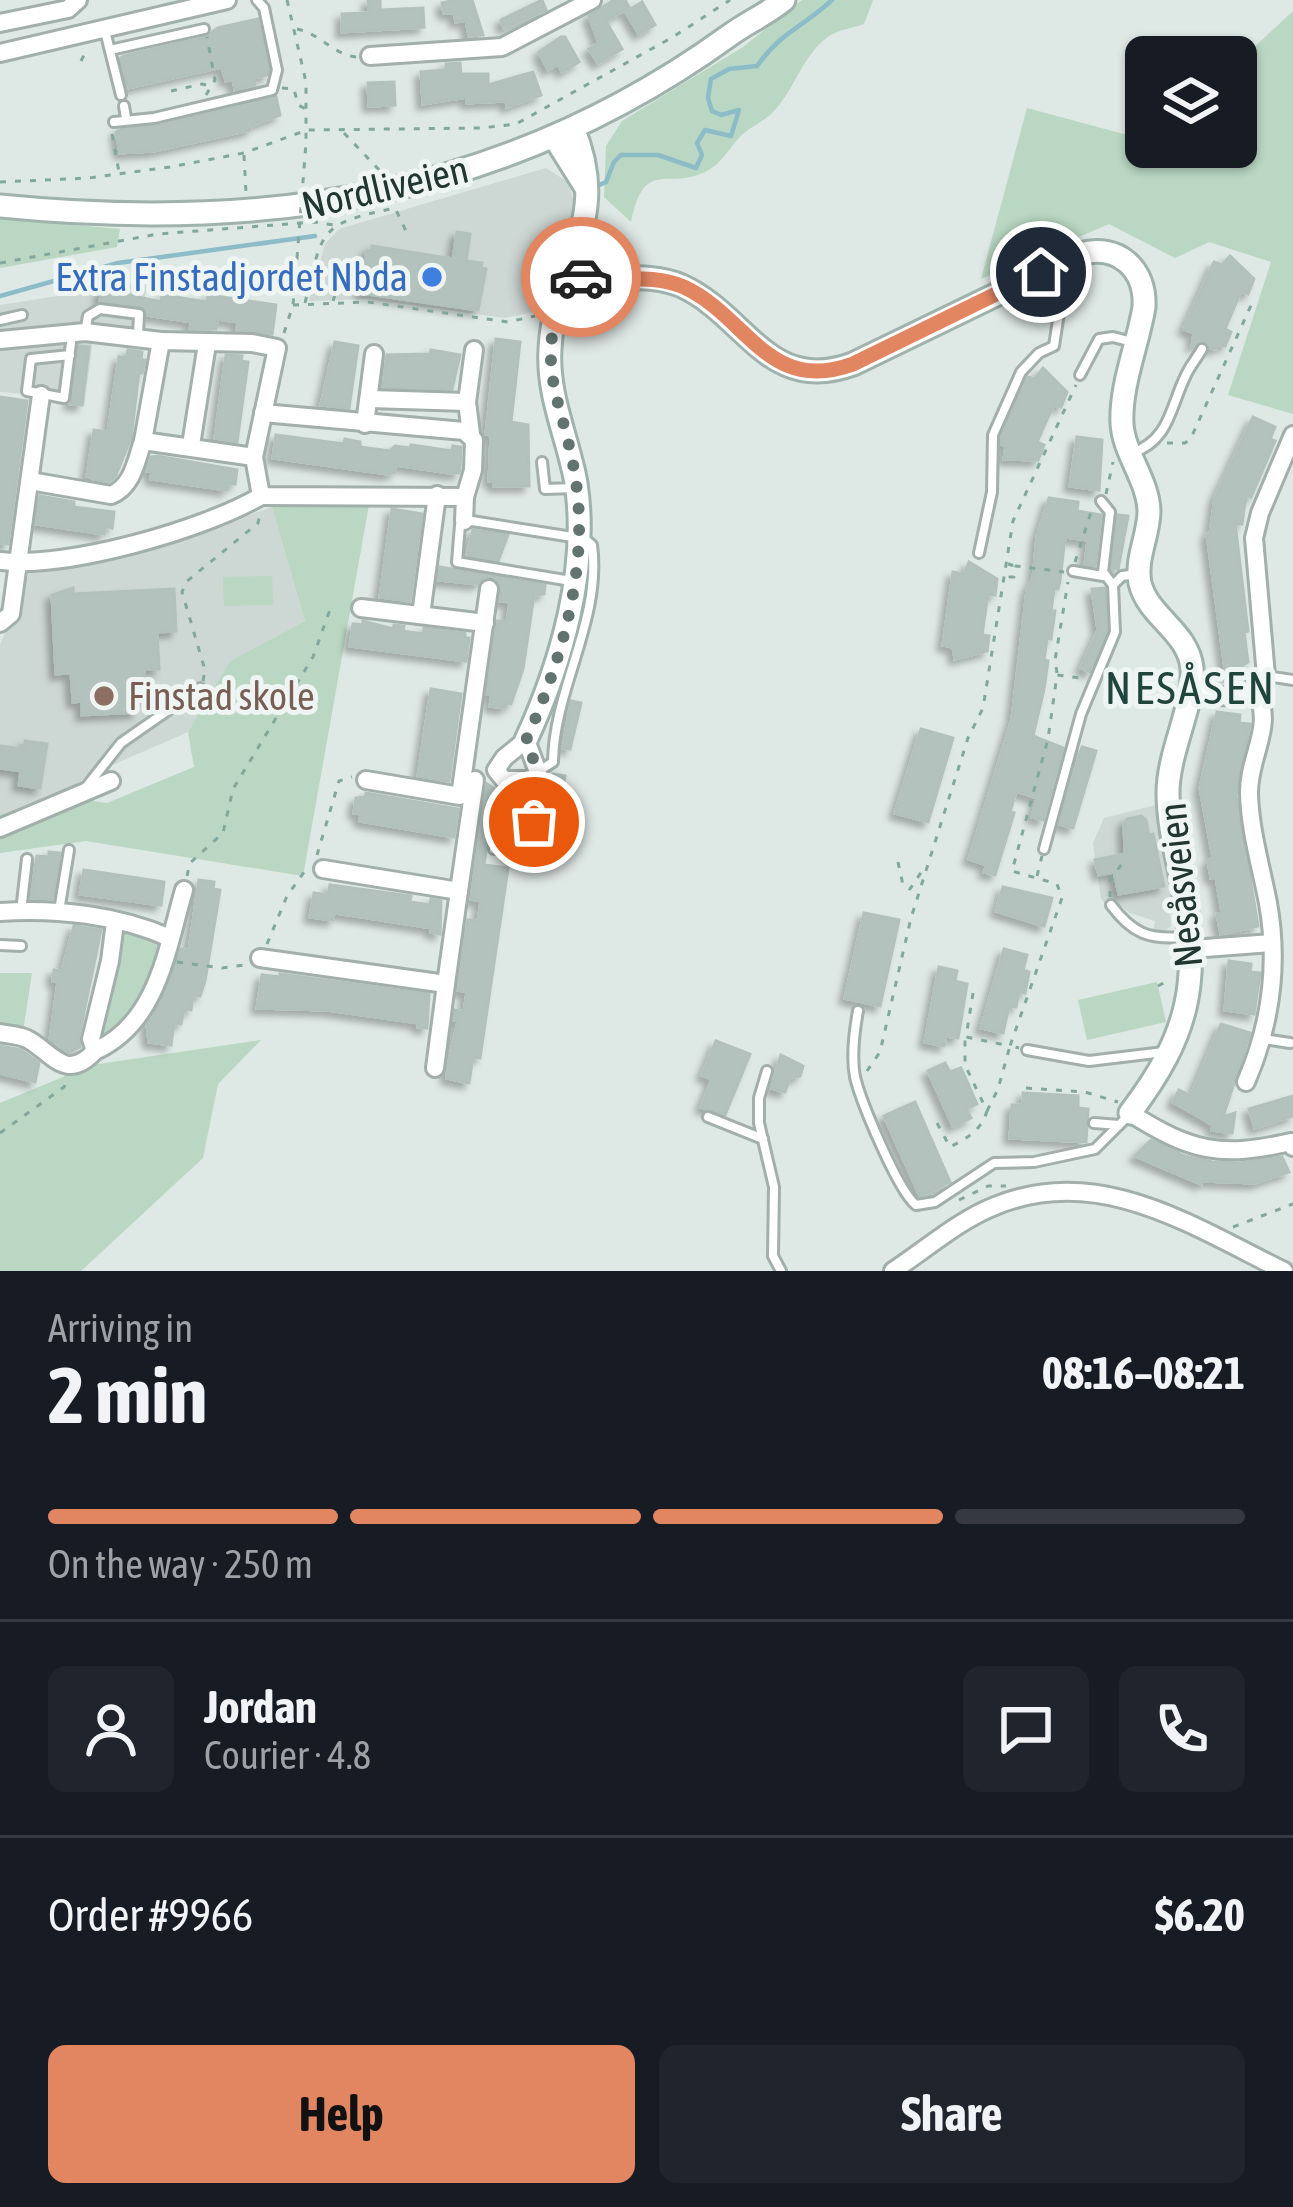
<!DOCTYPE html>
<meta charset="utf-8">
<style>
:root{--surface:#171b24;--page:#20242c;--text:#f1f3f6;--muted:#9ea1a6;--line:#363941;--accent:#e28662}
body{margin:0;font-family:"Asap Condensed",sans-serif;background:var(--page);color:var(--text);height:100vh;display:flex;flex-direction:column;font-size:45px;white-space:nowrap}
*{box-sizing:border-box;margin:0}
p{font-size:39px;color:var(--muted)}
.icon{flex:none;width:66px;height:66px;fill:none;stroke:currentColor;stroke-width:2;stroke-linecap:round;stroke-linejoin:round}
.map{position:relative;height:1271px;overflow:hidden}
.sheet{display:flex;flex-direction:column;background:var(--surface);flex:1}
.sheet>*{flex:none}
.buttons{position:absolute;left:1125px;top:36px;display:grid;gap:24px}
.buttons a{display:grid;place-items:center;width:132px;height:132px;border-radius:18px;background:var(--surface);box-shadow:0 3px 9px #0004;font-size:60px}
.pin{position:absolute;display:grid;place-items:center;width:102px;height:102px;color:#fff;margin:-51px;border:6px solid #fff;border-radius:50%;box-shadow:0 3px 12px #0007}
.courier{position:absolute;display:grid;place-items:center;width:120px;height:120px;margin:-60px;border:9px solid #e28662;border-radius:50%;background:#fff;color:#222;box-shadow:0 3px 15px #0007}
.overview em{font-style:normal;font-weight:700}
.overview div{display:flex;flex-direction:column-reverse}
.overview{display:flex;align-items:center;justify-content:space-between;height:204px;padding:0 48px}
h1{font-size:78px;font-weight:700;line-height:90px}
.bar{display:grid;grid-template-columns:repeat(4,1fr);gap:18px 12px;align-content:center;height:144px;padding:0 48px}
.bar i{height:15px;border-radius:9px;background:var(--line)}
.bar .current{background:var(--accent)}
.bar p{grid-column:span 4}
.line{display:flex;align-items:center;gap:30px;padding:0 48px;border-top:3px solid var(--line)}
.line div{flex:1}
.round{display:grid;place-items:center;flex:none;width:126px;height:126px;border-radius:18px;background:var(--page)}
.button{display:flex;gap:24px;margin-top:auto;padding:24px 48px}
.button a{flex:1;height:138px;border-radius:18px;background:var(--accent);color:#111;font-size:48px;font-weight:700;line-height:138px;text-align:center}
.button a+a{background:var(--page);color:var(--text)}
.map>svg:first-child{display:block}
</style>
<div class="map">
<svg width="1293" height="1271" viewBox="0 0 1293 1271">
<defs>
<filter id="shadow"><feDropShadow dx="-5.5" dy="5.5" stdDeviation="3" flood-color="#0004"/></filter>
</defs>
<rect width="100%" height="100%" fill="#dee8e4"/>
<g fill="#cdd7d3">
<polygon points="546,168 568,182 575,205 544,310 504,318 367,299 309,301 325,244 339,229"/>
<polygon points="147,282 139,343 93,339 84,407 41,395 0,392 0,305"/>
<polygon points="272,507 305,621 230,661 188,732 85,777 68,797 0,814 0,645 30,571 121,559"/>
<polygon points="1156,805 1178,913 1170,914 1171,926 1161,934 1153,934 1155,921 1130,913 1114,901 1109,907 1101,899 1093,843 1104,818"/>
</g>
<g fill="#b9d7c2">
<path d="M802,0H873L864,24C853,28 838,30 829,36C803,54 795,89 774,111C766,120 754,125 744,133C733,142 725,159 713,167C672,196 645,152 631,222L604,197L606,146L622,121L743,47Z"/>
<polygon points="1293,11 1293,414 1228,395 1271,262 1209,242 1175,258 1109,224 981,279 1027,108 1146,140 1146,147 1236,147 1236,64"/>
<polygon points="0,218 120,229 117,247 0,268"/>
<polygon points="370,499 303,876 86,841 0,853 0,814 68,797 107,803 194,767 188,732 230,661 305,621 272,507"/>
<polygon points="272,576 273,605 224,606 223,577"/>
<path d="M120,926L166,941C151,988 140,1012 98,1040Z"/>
<polygon points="0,973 32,973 23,1031 0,1028"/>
<polygon points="1157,982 1166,1022 1087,1040 1078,1000"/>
<polygon points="261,1040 218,1084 203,1158 81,1271 0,1271 0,1103 92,1065"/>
</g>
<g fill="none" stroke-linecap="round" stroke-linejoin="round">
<g stroke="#8bbcc8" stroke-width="4.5">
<path d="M597,186L606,182L614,162L621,155H658L696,168L702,155L697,143L705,130L731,136L739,110L721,115L712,111L708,98L711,79L729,69L757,66C781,32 803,27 832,0"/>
<polyline points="0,296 118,263 315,236"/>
</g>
</g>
<g fill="#b4c2bd" stroke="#b2c1bb" stroke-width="3" filter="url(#shadow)">
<polygon points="368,0 380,0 380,10 423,8 424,27 342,32 342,14 369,13"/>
<polygon points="457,0 472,0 483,35 469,36 466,20 456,22 454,13 444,13 442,3"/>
<polygon points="542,0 546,10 504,28 501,20"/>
<polygon points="614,0 625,0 629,7 606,21 622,49 598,63 589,49 599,43 589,16"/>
<polygon points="642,2 655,25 639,34 626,12"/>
<polygon points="258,19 269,70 267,75 254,78 255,85 235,90 233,79 226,81 222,67 128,88 120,59 123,56 206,37 218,28"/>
<polygon points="561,37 565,37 579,62 562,72 558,64 548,70 539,52"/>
<polygon points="460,63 461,74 488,74 488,85 533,72 541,95 507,107 506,101 467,103 467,97 423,104 421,72 446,70 446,64"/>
<polygon points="394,82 395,105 369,106 368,83"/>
<polygon points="276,97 280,115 252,125 250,130 154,151 120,153 116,132 122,129 156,126"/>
<polygon points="457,232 470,234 466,261 482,263 481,268 486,269 478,310 361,293 367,250 371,251 372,246 453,259"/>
<polygon points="1230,256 1254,279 1248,294 1241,291 1225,329 1231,332 1225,346 1218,344 1216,349 1210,348 1203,341 1192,346 1194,333 1184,329 1190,315 1214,262 1222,265"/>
<polygon points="102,289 161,302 162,295 207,302 208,295 276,305 272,334 237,330 238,322 217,319 216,329 190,329 192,322 147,315 140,306 100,301"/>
<polygon points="496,339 520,342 511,422 528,425 529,486 494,486 495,481 489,481 491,435 486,434"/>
<polygon points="335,342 358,346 349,408 321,405"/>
<polygon points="79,346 89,347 82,405 70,404"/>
<polygon points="128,350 142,352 141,360 145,360 142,373 139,372 131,438 115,477 109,482 94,479 87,476 94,430 108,432 119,357 126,358"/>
<polygon points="431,350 460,355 452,389 383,387 387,355 430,354"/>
<polygon points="226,355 242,356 241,361 248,362 237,442 215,438"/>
<polygon points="1043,368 1067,392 1061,407 1054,404 1037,442 1044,445 1038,460 1004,459 1006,446 1001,444 1001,437 1028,377 1035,379"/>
<polygon points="0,397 27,401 8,544 0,543"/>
<polygon points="1253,417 1275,427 1270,439 1275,441 1251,497 1246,495 1242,524 1235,523 1248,631 1244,632 1248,662 1243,665 1240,674 1226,676 1207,534 1210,534 1215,498"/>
<polygon points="276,435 344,444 345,439 360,442 360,447 390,451 395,446 410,448 411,445 452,451 453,446 461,447 460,468 459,473 449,473 396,465 395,472 387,474 273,458"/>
<polygon points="1077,437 1102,440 1099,490 1070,486"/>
<polygon points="157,456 237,470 235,484 228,483 227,490 151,479 152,472 147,471 151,457"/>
<polygon points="40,496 74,502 74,507 114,512 112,528 105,526 104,534 36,524"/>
<polygon points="1049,498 1078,502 1077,511 1101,515 1095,566 1085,565 1088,540 1065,537 1060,581 1058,589 1054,589 1051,611 1055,611 1051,639 1047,638 1044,660 1048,661 1044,689 1033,736 1063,748 1043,820 1032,817 1037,798 1016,791 1010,812 1014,813 995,875 984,872 987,865 969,859 1012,719 1027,590 1033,579 1037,537"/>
<polygon points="392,509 422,514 410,601 380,597"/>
<polygon points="1118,515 1128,516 1118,569 1112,568"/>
<polygon points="473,530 508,535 498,561 467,555"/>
<polygon points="969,562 997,579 995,595 988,594 982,635 989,636 987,651 955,659 953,647 943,645 951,588 953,572 964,574"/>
<polygon points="440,567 545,585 544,594 534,595 523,669 511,704 506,703 505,708 490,706 492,695 487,694 497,621 507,622 510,602 500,601 501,585 496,578 485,577 477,584 438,580"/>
<polygon points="73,588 73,594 174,589 176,631 157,632 159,669 144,669 145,698 136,698 137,712 82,715 82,701 73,702 71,673 56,674 52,595"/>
<polygon points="1105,588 1107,631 1090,672 1081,668 1098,630 1092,589"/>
<polygon points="363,621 393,629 394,625 404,626 403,631 423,634 424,628 465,633 465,638 469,638 466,661 350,646 353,624 363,625"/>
<polygon points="431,689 461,694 449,781 418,776"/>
<polygon points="571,701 581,703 570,749 563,748"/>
<polygon points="1217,712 1240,715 1239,723 1250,724 1236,795 1258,926 1221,934 1217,914 1222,913 1216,877 1211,878 1208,861 1213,858 1200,788"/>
<polygon points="921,729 953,738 928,822 895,813"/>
<polygon points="25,741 47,744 40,788 19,785 21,771 0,768 0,746 24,749"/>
<polygon points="1082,747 1096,751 1073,828 1059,824"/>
<polygon points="553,774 565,776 548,861 537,860 543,802 550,795"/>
<polygon points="487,784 495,789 484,865 508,868 480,1058 473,1057 469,1083 447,1078 447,1070 458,1021 454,1020 455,1010 464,1012 467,992 458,990 468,920 478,921 481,901 471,899"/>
<polygon points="366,793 458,809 454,837 360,821 361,814 354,813 356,798 365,797"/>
<polygon points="518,798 527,799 521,858 510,856"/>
<polygon points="1141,816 1146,820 1149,835 1153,834 1164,886 1119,894 1114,872 1099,875 1095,860 1125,854 1124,824 1127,819"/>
<polygon points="49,852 60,853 53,899 31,898 37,856 49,857"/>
<polygon points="84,870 164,882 161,905 80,894"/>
<polygon points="199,880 214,882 213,889 220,890 205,981 200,996 193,995 191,1010 184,1009 181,1024 174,1023 171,1045 149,1042 147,1024 168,987 181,949 189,951"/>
<polygon points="330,885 411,896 410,902 430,905 431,899 441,901 440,934 431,932 432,928 349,915 334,913 333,920 310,917 314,893 328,895"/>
<polygon points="1003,887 1052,898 1044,926 996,911"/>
<polygon points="864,913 899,920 880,1006 845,998"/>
<polygon points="74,926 101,930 79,1036 80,1047 69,1052 50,1040 58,982 53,981 54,970 62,971"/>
<polygon points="1004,949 1027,955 1023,970 1029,972 1025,993 1019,991 1016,1007 1009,1006 1003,1033 981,1028"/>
<polygon points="1229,961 1251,964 1250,972 1260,973 1254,1014 1225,1010"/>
<polygon points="939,967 957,971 955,981 967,984 958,1038 946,1036 944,1046 925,1042"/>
<polygon points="280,974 429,994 427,1028 418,1027 419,1023 327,1010 257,1008 262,975 280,977"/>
<polygon points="1221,1024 1250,1033 1223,1117 1235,1113 1232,1133 1212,1130 1213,1125 1173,1102 1179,1090 1191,1096"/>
<polygon points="716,1041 750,1054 725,1115 701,1107 712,1079 702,1075"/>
<polygon points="0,1046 21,1050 39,1063 35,1082 0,1073"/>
<polygon points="781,1055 803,1066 800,1076 790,1078 785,1092 771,1088"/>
<polygon points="945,1063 950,1072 961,1068 977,1104 966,1109 971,1118 953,1126 928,1071"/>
<polygon points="1023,1093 1078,1096 1078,1108 1088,1109 1086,1142 1010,1138 1012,1105 1023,1105"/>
<polygon points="1293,1096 1293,1116 1255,1128 1249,1109"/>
<polygon points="915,1102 950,1182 920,1196 884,1116"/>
<polygon points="1151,1140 1185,1156 1212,1162 1240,1163 1282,1157 1289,1172 1255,1183 1201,1181 1201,1184 1135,1156"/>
</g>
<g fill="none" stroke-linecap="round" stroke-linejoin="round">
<g stroke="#a2afab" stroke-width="14">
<g id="lane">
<polyline points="105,31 121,95"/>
<polyline points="110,50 204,29"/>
<polyline points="124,106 126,118"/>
<polyline points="114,122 154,118 272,90 277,70 264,8 257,0"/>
<polyline points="0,320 22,315"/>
<polyline points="85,332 88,316 100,309 139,314 138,335"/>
<polyline points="70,355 31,359 27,391 64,398 72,335"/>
<polyline points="1080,375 1099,339 1113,337 1136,343"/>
<path d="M1132,453C1170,440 1170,407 1186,375C1190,366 1197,358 1202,349"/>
<polyline points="542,462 545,489 575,488"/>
<polyline points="1101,501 1110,512 1103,572 1113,585"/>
<polyline points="979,553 992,492 993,435 1021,372 1039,353 1054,346 1062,293 1053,268"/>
<polyline points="1073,571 1103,576"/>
<polyline points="1267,676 1293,680"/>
<path d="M539,771L553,762C554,688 602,620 592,545L585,539L472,521L460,525L457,562L571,581"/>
<polyline points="87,786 121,743 200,688"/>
<polyline points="494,849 504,782"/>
<polyline points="1044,849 1081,714 1115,632 1113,585 1122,576 1138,574"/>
<polyline points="529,858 537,783"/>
<path d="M1111,905C1132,933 1148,940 1184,937"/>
<polyline points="21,911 27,859"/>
<polyline points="59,911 69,850"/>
<polyline points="0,945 21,946"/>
<path d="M858,1011C854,1033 851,1056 855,1077C861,1102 898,1191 916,1205L935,1202L994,1163L1034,1162L1095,1149L1129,1115"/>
<polyline points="1264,1039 1290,1043"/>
<polyline points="1027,1050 1089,1061 1164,1052"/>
<polyline points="767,1071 759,1098 759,1123 774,1187 773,1256 781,1271"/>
<polyline points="708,1117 763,1139"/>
<polyline points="1094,1123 1119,1125"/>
</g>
</g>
<g stroke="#a2afab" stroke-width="22">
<g id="street">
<polyline points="0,23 68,9 78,0"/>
<polyline points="0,53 227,0"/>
<polyline points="370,56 502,47 592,0"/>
<polyline points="0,340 85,332 161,341"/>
<polyline points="370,399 467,402"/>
<polyline points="263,413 464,431 474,440 473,470 465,497"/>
<polyline points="365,424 374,354"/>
<polyline points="471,434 467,402 474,350"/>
<polyline points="191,445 207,344"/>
<polyline points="254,457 143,441 161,341 252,343 277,348 254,457 261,496 465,497 464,521"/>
<path d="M30,481L111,495C133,486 136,461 143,441"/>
<path d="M0,561C66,569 203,530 261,496"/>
<polyline points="361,608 485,623"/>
<polyline points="421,615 437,495"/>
<polyline points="0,623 11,614 41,395"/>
<path d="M1189,692C1219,698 1245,702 1266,676L1254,538L1260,513L1293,435"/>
<polygon points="526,740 538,772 535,780 504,780 496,770 504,758"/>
<polyline points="366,780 460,796 489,589"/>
<polyline points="0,828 111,781"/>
<polyline points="323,869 459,891 475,780"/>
<path d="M0,912C55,908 119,915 170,938"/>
<polyline points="1192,949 1272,943"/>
<polyline points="260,958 446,984 459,891"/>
<path d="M0,1033C9,1035 21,1035 29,1040C53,1054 66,1082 95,1051L91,1039L110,961L115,922"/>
<path d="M95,1051C158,1023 167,948 184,890"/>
<polyline points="435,1068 446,984"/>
<path d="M1246,1082C1271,1024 1279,965 1268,903C1261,867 1250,830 1249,794C1248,755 1277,724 1254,688"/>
<path d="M1130,1113C1192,1152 1220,1158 1291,1142L1293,1147"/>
<path d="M893,1271C925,1250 959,1220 995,1206C1099,1163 1192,1226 1284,1271"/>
</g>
</g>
<g stroke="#9fb2ac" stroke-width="27">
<g id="secondary">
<polyline points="554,137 586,188"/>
<path d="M0,206C269,233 508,196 730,35C748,22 767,14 784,0"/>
<path d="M569,275C606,282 648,271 682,286C747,316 768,395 853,364L1080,254C1118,243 1146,269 1144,307C1138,344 1120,386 1122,424C1124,454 1148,480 1149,511C1149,535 1135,559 1140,583C1148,617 1188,631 1192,668C1195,704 1168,751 1168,793C1168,823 1176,854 1182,883C1201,981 1190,1034 1130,1113"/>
<path d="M526,740C561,664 589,569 576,483C568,438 547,396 550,349C554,264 613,222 573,128"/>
</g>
</g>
<g stroke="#82a89d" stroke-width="3" stroke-dasharray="6 9" stroke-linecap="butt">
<polyline points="287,0 306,82 306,143"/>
<path d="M297,29C321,34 333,55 357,57"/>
<polyline points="81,61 87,49"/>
<polyline points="282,88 294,89 298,105 306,109"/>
<polyline points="171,91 202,84 210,86"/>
<polyline points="206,95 215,80 207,37"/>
<polyline points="344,133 382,173"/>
<polyline points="112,134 119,172"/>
<polyline points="244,155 246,193"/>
<polyline points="0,182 89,178 170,167 244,153 307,130 481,128 516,124 673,37 730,0"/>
<polyline points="0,263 158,234 314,222 334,225"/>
<polyline points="333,301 344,267"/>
<path d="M305,303C323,229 318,224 395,208L408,235"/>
<polyline points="293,305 368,302 508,322 535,316"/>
<polyline points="284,333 293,305 297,258"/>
<polyline points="1167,443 1185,443 1191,438 1253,301"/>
<polyline points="1106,494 1113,462"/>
<polyline points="1075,562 1092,509"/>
<polyline points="1008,564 1012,565 1010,577 1014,577 1016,566 1064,572"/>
<polyline points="1057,673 1055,660 1068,582"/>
<polyline points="203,681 205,670 182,592 186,582 258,523 260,514"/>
<polyline points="317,855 339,781 352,777"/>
<polyline points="898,862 903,885 910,889 922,871 926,872"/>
<polyline points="187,876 190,863 223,833 233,789 313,657 332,604"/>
<polyline points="1037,876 1042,856"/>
<polyline points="1110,897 1110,879 1122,864"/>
<polyline points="267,944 287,896 307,868"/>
<polyline points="177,962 222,968 245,965"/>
<polyline points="1158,986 1169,980"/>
<polyline points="973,993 966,1037 1010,1046 1062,898 1057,884 1012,871 1048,739 1057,675 1087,679"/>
<polyline points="867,1071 880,1052 911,918 968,738 983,708 1013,521 1076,385"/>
<polyline points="1026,1088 1085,1092 1118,1102"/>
<polyline points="987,1111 998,1089 1010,1046 1019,1048"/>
<path d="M937,1123L950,1147C967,1138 981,1131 987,1111L965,1065V1038"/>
<polyline points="0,1133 64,1087 68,1078"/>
<polyline points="959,1200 988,1186 1006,1186"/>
<polyline points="1233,1227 1293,1204"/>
</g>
<use href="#lane" stroke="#fff" stroke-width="8"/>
<use href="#street" stroke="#fff" stroke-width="16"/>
<use href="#secondary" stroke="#fff" stroke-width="21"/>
<polyline stroke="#82a89d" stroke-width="3" stroke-dasharray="6 9" stroke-linecap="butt" points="297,258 306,143"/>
</g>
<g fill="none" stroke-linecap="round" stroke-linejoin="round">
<path stroke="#637470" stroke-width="12" stroke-dasharray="0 21.6" d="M534,822L538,772L526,740C560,665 587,574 577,490C566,397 529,375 569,275L581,277"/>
<path stroke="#e28662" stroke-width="15" d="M581,277C614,282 652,273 684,287C748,317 768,395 853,364L1041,272"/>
</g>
<circle fill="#3f7fe0" stroke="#eef5f2" stroke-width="4.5" cx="432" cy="277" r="12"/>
<circle fill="#8d6e63" stroke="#eef5f2" stroke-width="4.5" cx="104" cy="696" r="12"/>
<g text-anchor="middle" stroke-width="10" stroke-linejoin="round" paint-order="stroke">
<g font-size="39" fill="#213631" stroke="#eef5f2">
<text transform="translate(385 187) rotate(-13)" y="14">Nordliveien</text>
<text transform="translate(1180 885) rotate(-96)" y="14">Nesåsveien</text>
</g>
<g font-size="39" fill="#366cbe" stroke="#eef5f2" text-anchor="end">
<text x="408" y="291">Extra Finstadjordet Nbda</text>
</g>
<g font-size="39" fill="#785e54" stroke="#eef5f2" text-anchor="start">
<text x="128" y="710">Finstad skole</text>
</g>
<g font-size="45" letter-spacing="3" fill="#20453d" stroke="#eef5f2">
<text x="1191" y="704">NESÅSEN</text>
</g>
</g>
</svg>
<div class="buttons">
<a><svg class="icon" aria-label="layers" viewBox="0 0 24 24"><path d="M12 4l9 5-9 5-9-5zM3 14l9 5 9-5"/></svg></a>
</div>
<div class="pin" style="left:534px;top:822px;background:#ea580c"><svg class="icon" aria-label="bag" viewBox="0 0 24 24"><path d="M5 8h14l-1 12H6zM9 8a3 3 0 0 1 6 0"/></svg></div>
<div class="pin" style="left:1041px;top:272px;background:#1f2937"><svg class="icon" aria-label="home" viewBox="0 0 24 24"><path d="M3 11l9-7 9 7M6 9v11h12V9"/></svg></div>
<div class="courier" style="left:581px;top:277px"><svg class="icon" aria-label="car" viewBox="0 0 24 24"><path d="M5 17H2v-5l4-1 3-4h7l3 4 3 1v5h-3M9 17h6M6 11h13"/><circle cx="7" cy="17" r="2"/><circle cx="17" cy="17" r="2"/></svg></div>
</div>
<section class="sheet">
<div class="overview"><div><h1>2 min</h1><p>Arriving in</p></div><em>08:16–08:21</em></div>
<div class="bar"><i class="current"></i><i class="current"></i><i class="current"></i><i></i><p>On the way · 250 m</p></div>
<div class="line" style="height:216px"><a class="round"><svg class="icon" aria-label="person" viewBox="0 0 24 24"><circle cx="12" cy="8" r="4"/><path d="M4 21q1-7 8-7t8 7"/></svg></a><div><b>Jordan</b><p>Courier · 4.8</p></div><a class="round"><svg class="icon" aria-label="chat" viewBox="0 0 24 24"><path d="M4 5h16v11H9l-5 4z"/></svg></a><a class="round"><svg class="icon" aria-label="phone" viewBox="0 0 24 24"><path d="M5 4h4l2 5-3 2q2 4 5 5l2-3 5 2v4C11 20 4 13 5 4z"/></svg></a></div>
<div class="line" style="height:156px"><div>Order #9966</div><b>$6.20</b></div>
<div class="button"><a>Help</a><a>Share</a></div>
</section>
